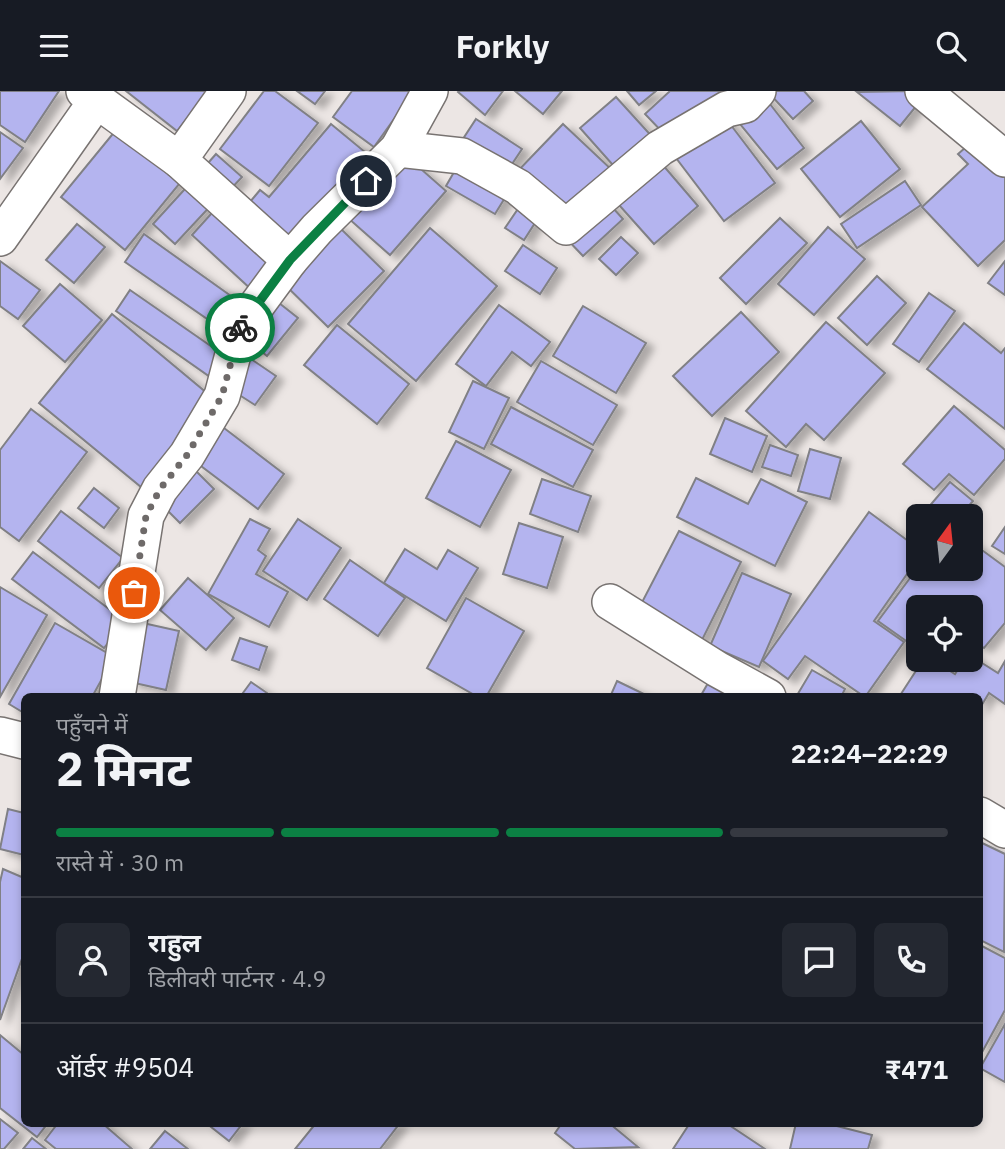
<!DOCTYPE html>
<html lang="hi">
<meta charset="utf-8">
<style>
:root{--surface:#171b24;--page:#242831;--text:#f1f3f6;--muted:#9ea1a6;--line:#363941;--accent:#0b8043}
body{margin:0;font-family:"IBM Plex Sans","Noto Sans Devanagari",sans-serif;background:var(--page);color:var(--text);height:100vh;display:flex;flex-direction:column;font-size:26px;white-space:nowrap}
*{box-sizing:border-box;margin:0}
p{font-size:23px;color:var(--muted)}
.icon{flex:none;width:38px;height:38px;fill:none;stroke:currentColor;stroke-width:2;stroke-linecap:round;stroke-linejoin:round}
.map{position:relative;flex:1;overflow:hidden}
.panel{position:absolute;left:21px;top:602px;width:962px;height:434px;display:flex;flex-direction:column;background:var(--surface);border-radius:10px;box-shadow:0 4px 10px #0003}
.panel>*{flex:none}
.needle{width:46px;rotate:15deg}
.controls{position:absolute;left:906px;top:413px;display:grid;gap:14px}
.controls a{display:grid;place-items:center;width:77px;height:77px;border-radius:10px;background:var(--surface);box-shadow:0 4px 10px #0003;font-size:35px}
.pin{position:absolute;display:grid;place-items:center;width:60px;height:60px;color:#fff;margin:-30px;border:4px solid #fff;border-radius:50%;box-shadow:0 2px 7px #0007}
.courier{position:absolute;display:grid;place-items:center;width:70px;height:70px;margin:-35px;border:5px solid #0b8043;border-radius:50%;background:#fff;color:#222;box-shadow:0 2px 9px #0007}
.summary em{font-style:normal;font-weight:700}
.summary div{display:flex;flex-direction:column-reverse}
.summary{display:flex;align-items:center;justify-content:space-between;height:119px;padding:0 35px}
h1{font-size:46px;font-weight:700;line-height:52px}
.bar{display:grid;grid-template-columns:repeat(4,1fr);gap:10px 7px;align-content:center;height:84px;padding:0 35px}
.bar i{height:9px;border-radius:5px;background:var(--line)}
.bar .active{background:var(--accent)}
.bar p{grid-column:span 4}
.line{display:flex;align-items:center;gap:18px;padding:0 35px;border-top:2px solid var(--line)}
.line div{flex:1}
.round{display:grid;place-items:center;flex:none;width:74px;height:74px;border-radius:10px;background:var(--page)}
header{display:flex;justify-content:space-between;align-items:center;height:91px;padding:0 35px;background:var(--surface);font-size:32px;font-weight:700}
.map>svg:first-child{display:block}
</style>
<header><svg class="icon" aria-label="menu" viewBox="0 0 24 24"><path d="M4 6h16M4 12h16M4 18h16"/></svg>Forkly<svg class="icon" aria-label="search" viewBox="0 0 24 24"><circle cx="10" cy="10" r="6"/><path d="M15 15l6 6"/></svg></header>
<div class="map">
<svg width="1005" height="1058" viewBox="0 0 1005 1058">
<defs>
<filter id="shadow"><feDropShadow dx="8" dy="4.5" stdDeviation="3.5" flood-color="#0004"/></filter>
</defs>
<rect width="100%" height="100%" fill="#ece6e4"/>
<g fill="#b4b4ef" stroke="#808085" stroke-width="2" filter="url(#shadow)">
<polygon points="0,0 59,0 25,51 0,34"/>
<polygon points="126,0 209,0 177,40"/>
<polygon points="264,0 275,0 318,32 269,95 220,58"/>
<polygon points="297,0 325,0 315,13"/>
<polygon points="352,0 414,0 374,56 333,26"/>
<polygon points="503,0 485,24 458,1 459,0"/>
<polygon points="515,0 562,0 543,23"/>
<polygon points="627,0 656,0 639,14"/>
<polygon points="670,0 725,0 729,4 667,46 645,23"/>
<polygon points="767,0 804,0 813,10 793,28"/>
<polygon points="912,0 922,8 900,35 857,1"/>
<polygon points="763,4 804,57 777,78 735,27"/>
<polygon points="616,6 656,50 620,82 580,37"/>
<polygon points="724,25 775,92 724,130 673,63"/>
<polygon points="476,28 522,58 504,85 459,54"/>
<polygon points="861,30 900,78 840,126 801,78"/>
<polygon points="331,33 371,66 285,151 245,117 260,99 269,106"/>
<polygon points="563,33 613,80 563,133 513,85"/>
<polygon points="116,39 180,92 125,159 61,106"/>
<polygon points="0,41 23,57 0,88"/>
<polygon points="973,50 1005,84 1005,149 978,175 922,116 968,73 958,63"/>
<polygon points="216,63 242,86 227,102 201,80"/>
<polygon points="405,64 446,100 390,164 348,127"/>
<polygon points="656,66 698,115 654,153 611,105"/>
<polygon points="461,69 511,97 495,123 446,95"/>
<polygon points="194,88 217,108 175,153 153,133"/>
<polygon points="905,90 921,114 857,157 841,133"/>
<polygon points="603,106 623,128 583,165 563,144"/>
<polygon points="524,109 542,121 524,149 505,137"/>
<polygon points="220,113 282,168 253,200 192,144"/>
<polygon points="780,127 807,152 746,213 720,187"/>
<polygon points="77,133 105,156 74,192 46,169"/>
<polygon points="336,133 384,180 328,236 280,189"/>
<polygon points="828,136 865,168 814,224 778,193"/>
<polygon points="430,137 497,195 416,290 348,233"/>
<polygon points="144,143 245,215 226,241 125,171"/>
<polygon points="621,146 638,162 616,184 599,168"/>
<polygon points="523,154 557,177 540,203 505,180"/>
<polygon points="0,170 40,199 18,228 0,215"/>
<polygon points="1005,170 1005,204 988,192"/>
<polygon points="877,185 906,212 867,254 838,227"/>
<polygon points="60,193 102,229 65,271 23,235"/>
<polygon points="130,199 228,267 213,288 116,220"/>
<polygon points="929,202 955,220 919,271 893,253"/>
<polygon points="274,208 298,227 267,265 243,245"/>
<polygon points="499,214 550,251 531,275 512,261 486,295 456,273"/>
<polygon points="583,215 646,252 616,302 553,265"/>
<polygon points="741,221 779,261 712,325 673,285"/>
<polygon points="112,223 214,308 141,396 39,312"/>
<polygon points="826,231 885,282 824,349 806,333 786,356 746,320"/>
<polygon points="964,232 1001,262 1005,257 1005,338 927,278"/>
<polygon points="337,234 409,293 377,333 304,274"/>
<polygon points="251,268 276,285 255,314 230,298"/>
<polygon points="541,270 617,314 593,354 517,311"/>
<polygon points="473,290 509,307 484,358 449,341"/>
<polygon points="954,315 1005,359 1005,368 974,404 949,383 934,399 903,373"/>
<polygon points="511,316 593,359 573,396 491,353"/>
<polygon points="31,318 87,361 19,450 0,436 0,359"/>
<polygon points="725,327 767,345 752,381 710,363"/>
<polygon points="224,337 284,383 258,418 197,372"/>
<polygon points="456,350 511,379 480,436 426,407"/>
<polygon points="770,354 798,364 791,385 762,376"/>
<polygon points="810,358 841,367 830,408 798,400"/>
<polygon points="195,379 214,398 180,432 161,413"/>
<polygon points="696,387 748,413 761,388 807,411 775,475 677,426"/>
<polygon points="542,388 591,405 578,441 530,423"/>
<polygon points="950,391 973,410 960,425 921,425"/>
<polygon points="94,397 119,417 104,437 78,417"/>
<polygon points="61,420 123,467 99,497 38,450"/>
<polygon points="869,421 919,458 919,466 874,530 904,551 865,606 805,565 788,588 763,570"/>
<polygon points="250,428 270,438 258,459 266,465 256,483 288,501 269,536 208,503"/>
<polygon points="298,428 341,457 307,509 263,480"/>
<polygon points="519,432 563,446 547,497 503,483"/>
<polygon points="1005,436 1005,463 992,455"/>
<polygon points="679,440 741,471 701,551 638,519"/>
<polygon points="971,451 1005,476 1005,532 984,557 971,548 971,516 919,516 919,559 878,530 919,475 919,478 971,478"/>
<polygon points="405,458 437,478 448,459 478,477 446,530 384,492"/>
<polygon points="33,461 125,530 104,557 12,488"/>
<polygon points="350,469 405,507 378,545 324,508"/>
<polygon points="742,482 791,503 759,576 710,555"/>
<polygon points="188,487 234,527 206,559 160,519"/>
<polygon points="0,496 47,524 0,606"/>
<polygon points="466,507 524,540 486,606 478,606 427,577"/>
<polygon points="55,532 114,566 92,606 24,606 24,622 9,613"/>
<polygon points="143,532 179,540 166,599 130,591"/>
<polygon points="240,547 267,556 259,579 232,569"/>
<polygon points="971,565 998,582 1005,570 1005,613 989,602 980,617 980,606 899,606 923,569 933,569 955,583 964,569 971,569"/>
<polygon points="812,579 845,598 841,606 796,606"/>
<polygon points="711,587 742,606 700,606"/>
<polygon points="617,590 650,606 610,606"/>
<polygon points="251,591 267,602 265,606 240,606"/>
<polygon points="8,718 24,722 24,764 0,758"/>
<polygon points="980,751 1005,763 1004,861 980,849"/>
<polygon points="3,778 24,787 24,862 0,929 0,791"/>
<polygon points="980,854 1005,867 1005,919 980,965"/>
<polygon points="1005,933 1005,991 980,977"/>
<polygon points="0,944 24,964 24,1032 48,1032 37,1046 0,1017"/>
<polygon points="0,1028 18,1042 4,1058 0,1058"/>
<polygon points="58,1032 102,1032 132,1058 56,1058 45,1049"/>
<polygon points="206,1032 243,1032 229,1050"/>
<polygon points="316,1032 400,1032 380,1058 295,1058"/>
<polygon points="562,1032 609,1032 638,1056 575,1058 555,1042"/>
<polygon points="690,1032 726,1032 765,1058 673,1058"/>
<polygon points="796,1032 825,1032 872,1044 868,1058 790,1058"/>
<polygon points="165,1040 188,1058 150,1058"/>
<polygon points="32,1047 46,1058 23,1058"/>
</g>
<g fill="none" stroke-linecap="round" stroke-linejoin="round">
<g stroke="#787371" stroke-width="38">
<g id="minor">
<polyline points="84,0 179,69 290,169 317,138 398,58 430,0"/>
<polyline points="923,0 1005,68"/>
<polyline points="398,58 462,65 518,96 566,136 660,57 727,18 745,14 758,0"/>
<polyline points="179,69 228,0"/>
<polyline points="0,147 97,9"/>
<polyline points="610,511 717,578 768,606"/>
<polyline points="117,606 146,425 160,398 187,364 222,305 240,237 290,169"/>
<polyline points="0,644 24,650"/>
<polyline points="980,724 1005,739"/>
</g>
</g>
<use href="#minor" stroke="#fff" stroke-width="35"/>
</g>
<g fill="none" stroke-linecap="round" stroke-linejoin="round">
<polyline stroke="#6e6a69" stroke-width="7" stroke-dasharray="0 12.6" points="134,502 146,425 160,398 187,364 222,305 240,237"/>
<polyline stroke="#0b8043" stroke-width="9" points="240,237 290,169 366,90"/>
</g>
</svg>
<div class="controls">
<a><svg class="needle" viewBox="-14 -14 28 28"><path d="M0-13l5 13h-10z" fill="#e53935"/><path d="M0 13l5-13h-10z" fill="#9ea1a6"/></svg></a>
<a><svg class="icon" aria-label="locate" viewBox="0 0 24 24"><circle cx="12" cy="12" r="6"/><path d="M12 2v4M12 18v4M2 12h4M18 12h4"/></svg></a>
</div>
<div class="pin" style="left:134px;top:502px;background:#ea580c"><svg class="icon" aria-label="bag" viewBox="0 0 24 24"><path d="M5 8h14l-1 12H6zM9 8a3 3 0 0 1 6 0"/></svg></div>
<div class="pin" style="left:366px;top:90px;background:#1f2937"><svg class="icon" aria-label="home" viewBox="0 0 24 24"><path d="M3 11l9-7 9 7M6 9v11h12V9"/></svg></div>
<div class="courier" style="left:240px;top:237px"><svg class="icon" aria-label="bike" viewBox="0 0 24 24"><circle cx="6" cy="16" r="4"/><circle cx="18" cy="16" r="4"/><path d="M6 16l4-8h5l3 8M10 8l3 8H6M13 5h3"/></svg></div>
<section class="panel">
<div class="summary"><div><h1>2 मिनट</h1><p>पहुँचने में</p></div><em>22:24–22:29</em></div>
<div class="bar"><i class="active"></i><i class="active"></i><i class="active"></i><i></i><p>रास्ते में · 30 m</p></div>
<div class="line" style="height:126px"><a class="round"><svg class="icon" aria-label="person" viewBox="0 0 24 24"><circle cx="12" cy="8" r="4"/><path d="M4 21q1-7 8-7t8 7"/></svg></a><div><b>राहुल</b><p>डिलीवरी पार्टनर · 4.9</p></div><a class="round"><svg class="icon" aria-label="chat" viewBox="0 0 24 24"><path d="M4 5h16v11H9l-5 4z"/></svg></a><a class="round"><svg class="icon" aria-label="phone" viewBox="0 0 24 24"><path d="M5 4h4l2 5-3 2q2 4 5 5l2-3 5 2v4C11 20 4 13 5 4z"/></svg></a></div>
<div class="line" style="height:91px"><div>ऑर्डर #9504</div><b>₹471</b></div>
</section>
</div>
